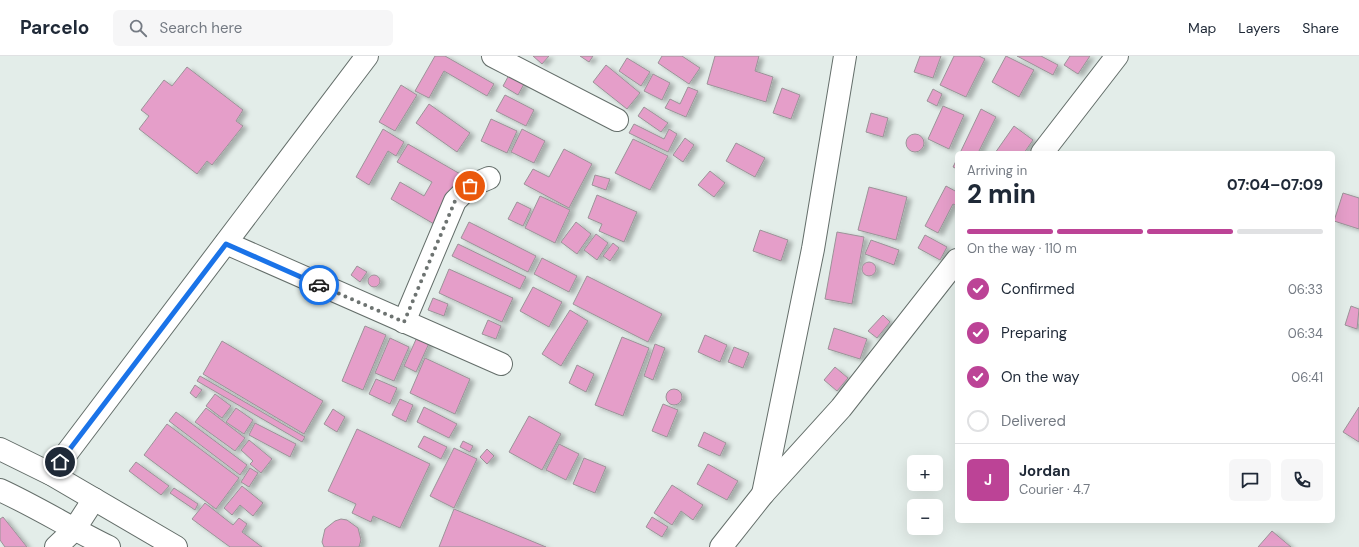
<!DOCTYPE html>
<meta charset="utf-8">
<style>
:root{--surface:#fff;--page:#f6f6f7;--text:#1f2937;--muted:#747a83;--line:#e0e1e3;--accent:#bc4396}
body{margin:0;font-family:"DM Sans",sans-serif;background:var(--page);color:var(--text);height:100vh;display:flex;flex-direction:column;font-size:15px;white-space:nowrap}
*{box-sizing:border-box;margin:0}
p{font-size:13px;color:var(--muted)}
.icon{flex:none;width:22px;height:22px;fill:none;stroke:currentColor;stroke-width:2;stroke-linecap:round;stroke-linejoin:round}
.map{position:relative;flex:1;overflow:hidden}
.side{position:absolute;left:955px;top:95px;width:380px;height:372px;display:flex;flex-direction:column;background:var(--surface);border-radius:6px;box-shadow:0 4px 16px #0002}
.side>*{flex:none}
.tools{position:absolute;left:907px;top:399px;display:grid;gap:8px}
.tools a{display:grid;place-items:center;width:36px;height:36px;border-radius:6px;background:var(--surface);box-shadow:0 4px 16px #0002;font-size:20px}
.pin{position:absolute;display:grid;place-items:center;width:34px;height:34px;color:#fff;margin:-17px;border:2px solid #fff;border-radius:50%;box-shadow:0 1px 4px #0007}
.courier{position:absolute;display:grid;place-items:center;width:40px;height:40px;margin:-20px;border:3px solid #1a73e8;border-radius:50%;background:#fff;color:#222;box-shadow:0 1px 5px #0007}
.head em{font-style:normal;font-weight:800}
.head div{display:flex;flex-direction:column-reverse}
.head{display:flex;align-items:center;justify-content:space-between;height:68px;padding:0 12px}
h1{font-size:26px;font-weight:800;line-height:30px}
.bar{display:grid;grid-template-columns:repeat(4,1fr);gap:6px 4px;align-content:center;height:48px;padding:0 12px}
.bar i{height:5px;border-radius:3px;background:var(--line)}
.bar .on{background:var(--accent)}
.bar p{grid-column:span 4}
.line{display:flex;align-items:center;gap:10px;padding:0 12px;border-top:1px solid var(--line)}
.line div{flex:1}
.round{display:grid;place-items:center;flex:none;width:42px;height:42px;border-radius:6px;background:var(--page)}
ol{padding:0 12px;list-style:none}
li{display:flex;align-items:center;gap:12px;height:44px}
li p{margin-inline-start:auto}
li .icon{padding:4px;border-radius:50%;background:var(--accent);color:#fff;stroke-width:4}
li:last-child{color:var(--muted)}
li i{width:22px;height:22px;border:2px solid var(--line);border-radius:50%}
header{display:flex;align-items:center;gap:24px;box-sizing:border-box;height:56px;padding:0 20px;background:var(--surface);border-bottom:1px solid var(--line)}
header strong{font-size:19px}
nav{display:flex;gap:22px;margin-inline-start:auto;font-size:14px}
.search{width:280px;height:36px;background:var(--page);display:flex;align-items:center;gap:10px;box-sizing:border-box;padding:0 14px;border-radius:6px;color:var(--muted);font-size:15px}
.map>svg:first-child{display:block}
</style>
<header>
<strong>Parcelo</strong>
<div class="search"><svg class="icon" aria-label="search" viewBox="0 0 24 24"><circle cx="10" cy="10" r="6"/><path d="M15 15l6 6"/></svg>Search here</div>
<nav><a>Map</a><a>Layers</a><a>Share</a></nav>
</header>
<div class="map">
<svg width="1359" height="491" viewBox="0 0 1359 491">
<defs>
<filter id="shadow"><feDropShadow dx="4.5" dy="2.5" stdDeviation="2" flood-color="#0004"/></filter>
</defs>
<rect width="100%" height="100%" fill="#e3ede9"/>
<g fill="#e59ec9" stroke="#9b9398" filter="url(#shadow)">
<polygon points="435,0 445,0 494,28 487,40 444,15 429,42 415,35"/>
<polygon points="533,0 549,0 542,8"/>
<polygon points="580,0 593,0 589,6"/>
<polygon points="662,0 682,0 700,12 689,28 658,7"/>
<polygon points="715,0 759,0 755,15 773,21 766,46 707,28"/>
<polygon points="920,0 941,0 933,22 914,16"/>
<polygon points="954,0 979,0 985,3 966,41 940,29"/>
<polygon points="1006,0 1034,14 1019,41 992,26"/>
<polygon points="1017,0 1041,0 1058,9 1053,19"/>
<polygon points="1070,0 1090,0 1078,18 1064,9"/>
<polygon points="627,2 650,16 641,30 619,15"/>
<polygon points="606,9 640,37 627,53 593,26"/>
<polygon points="187,11 243,54 236,65 243,70 212,109 207,105 197,118 139,73 149,60 141,54 164,24 172,30"/>
<polygon points="653,18 670,27 662,44 644,35"/>
<polygon points="509,19 524,28 518,39 503,30"/>
<polygon points="401,29 417,39 395,75 379,66"/>
<polygon points="688,31 698,35 686,61 665,52 670,43 680,48"/>
<polygon points="782,32 800,39 791,63 773,57"/>
<polygon points="933,33 942,38 937,50 927,45"/>
<polygon points="505,39 534,54 526,70 496,55"/>
<polygon points="429,48 470,77 457,96 416,67"/>
<polygon points="943,50 964,59 949,93 928,83"/>
<polygon points="644,51 668,67 661,76 638,60"/>
<polygon points="981,53 996,61 978,97 960,97"/>
<polygon points="871,57 888,62 883,81 866,76"/>
<polygon points="491,63 517,75 507,97 481,85"/>
<polygon points="634,68 664,83 669,73 677,78 668,96 629,77"/>
<polygon points="1014,70 1033,84 1024,97 995,97"/>
<polygon points="383,73 404,86 396,100 388,95 369,129 356,121"/>
<polygon points="522,73 545,85 534,107 511,96"/>
<circle cx="915" cy="87" r="9"/>
<polygon points="685,82 694,89 683,106 673,99"/>
<polygon points="633,83 668,100 650,134 615,117"/>
<polygon points="736,87 765,102 755,121 726,105"/>
<polygon points="408,88 462,119 434,168 391,143 400,126 424,140 432,126 397,106"/>
<polygon points="564,93 592,108 569,152 524,128 533,113 549,121"/>
<polygon points="957,103 957,113 953,111"/>
<polygon points="710,115 725,127 714,141 698,129"/>
<polygon points="595,119 610,123 606,134 592,129"/>
<polygon points="946,130 957,136 957,150 953,148 938,177 925,170"/>
<polygon points="869,131 907,141 896,184 858,174"/>
<polygon points="1343,137 1359,142 1359,173 1334,165"/>
<polygon points="597,139 637,156 624,186 599,175 602,168 588,162"/>
<polygon points="540,140 570,154 555,187 525,172"/>
<polygon points="517,146 531,153 523,170 508,163"/>
<polygon points="469,166 536,200 528,216 461,182"/>
<polygon points="576,166 591,178 577,198 561,186"/>
<polygon points="760,174 788,184 781,205 753,195"/>
<polygon points="837,176 864,181 852,248 825,243"/>
<polygon points="596,178 608,187 597,204 584,194"/>
<polygon points="925,179 947,191 940,204 918,192"/>
<polygon points="871,184 899,194 894,209 865,198"/>
<polygon points="613,187 619,192 610,205 603,200"/>
<polygon points="458,188 526,221 520,233 452,200"/>
<polygon points="542,202 577,220 569,236 534,218"/>
<circle cx="869" cy="213" r="7"/>
<polygon points="357,210 367,216 360,226 351,219"/>
<polygon points="449,213 513,242 502,266 439,237"/>
<circle cx="374" cy="225" r="6"/>
<polygon points="587,220 662,258 648,286 573,248"/>
<polygon points="533,231 562,246 549,271 520,255"/>
<polygon points="433,242 448,248 444,260 428,254"/>
<polygon points="1351,250 1359,253 1357,273 1345,269"/>
<polygon points="570,254 588,265 561,310 542,298"/>
<polygon points="883,259 890,266 877,282 868,275"/>
<polygon points="488,264 501,270 496,283 482,278"/>
<polygon points="365,270 386,279 363,334 342,325"/>
<polygon points="834,272 867,283 860,303 828,293"/>
<polygon points="418,279 430,285 416,316 404,310"/>
<polygon points="705,279 727,289 720,306 698,296"/>
<polygon points="622,281 649,292 623,360 595,349"/>
<polygon points="390,282 409,291 394,325 375,317"/>
<polygon points="222,285 323,345 304,378 203,318"/>
<polygon points="655,288 665,292 653,324 644,320"/>
<polygon points="734,291 749,297 743,312 728,306"/>
<polygon points="425,302 470,323 455,358 410,337"/>
<polygon points="577,309 594,318 586,336 569,327"/>
<polygon points="835,311 848,322 837,335 824,324"/>
<polygon points="200,320 305,381 302,386 197,325"/>
<polygon points="376,323 397,332 390,348 369,338"/>
<polygon points="195,329 202,334 196,342 190,337"/>
<circle cx="674" cy="341" r="8"/>
<polygon points="215,338 231,350 222,362 206,350"/>
<polygon points="400,343 413,349 406,366 392,359"/>
<polygon points="663,348 678,354 667,381 652,375"/>
<polygon points="424,351 457,368 449,382 417,366"/>
<polygon points="1359,351 1359,386 1343,376"/>
<polygon points="206,352 245,382 235,395 195,366"/>
<polygon points="236,352 253,364 244,378 226,366"/>
<polygon points="333,353 345,361 337,376 324,368"/>
<polygon points="176,356 247,409 240,419 169,365"/>
<polygon points="529,360 561,378 542,414 509,396"/>
<polygon points="255,367 296,388 290,401 249,379"/>
<polygon points="167,368 239,422 216,453 144,399"/>
<polygon points="357,373 430,408 400,472 373,460 371,466 352,457 356,448 328,435"/>
<polygon points="704,376 726,387 720,400 698,390"/>
<polygon points="424,380 447,391 441,403 418,391"/>
<polygon points="249,384 272,403 261,417 250,408 253,405 241,394"/>
<polygon points="463,385 473,390 470,396 460,391"/>
<polygon points="559,388 579,398 566,424 546,414"/>
<polygon points="454,392 477,403 454,452 430,440"/>
<polygon points="487,393 494,400 487,408 480,401"/>
<polygon points="584,402 606,411 595,437 573,428"/>
<polygon points="136,406 169,430 161,439 129,415"/>
<polygon points="708,408 738,425 727,444 697,428"/>
<polygon points="250,412 258,417 249,431 241,426"/>
<polygon points="672,429 703,449 693,464 681,455 672,469 654,457"/>
<polygon points="242,430 263,447 253,460 240,449 232,459 224,452"/>
<polygon points="174,432 198,448 195,454 170,437"/>
<polygon points="205,447 233,469 239,462 247,468 242,476 262,491 230,491 192,463"/>
<polygon points="454,453 546,491 439,491"/>
<polygon points="3,461 27,491 5,491 0,484 0,463"/>
<polygon points="652,461 668,471 662,481 646,471"/>
<polygon points="341,463 347,464 358,472 361,484 359,491 324,491 322,486 325,473 335,465"/>
<polygon points="1272,475 1291,491 1258,491"/>
</g>
<g fill="none" stroke-linecap="round" stroke-linejoin="round">
<g stroke="#646e6a" stroke-width="24">
<g id="street">
<polyline points="493,0 617,64"/>
<polyline points="1042,97 1117,0"/>
<polyline points="226,187 501,308"/>
<polyline points="404,266 455,145 470,130 489,122"/>
<polyline points="51,418 367,0"/>
<path d="M0,434C37,451 72,473 109,491"/>
<polyline points="763,438 813,193 845,0"/>
<polyline points="56,491 74,474 94,443"/>
<polyline points="721,491 763,438 841,352 957,204"/>
</g>
</g>
<g stroke="#646e6a" stroke-width="24">
<polyline id="secondary" points="0,393 51,418 176,491"/>
</g>
<use href="#street" stroke="#fff" stroke-width="22"/>
<use href="#secondary" stroke="#fff" stroke-width="22"/>
</g>
<g fill="none" stroke-linecap="round" stroke-linejoin="round">
<polyline stroke="#6d7371" stroke-width="4" stroke-dasharray="0 7.2" points="319,229 404,266 455,145 470,130"/>
<polyline stroke="#1a73e8" stroke-width="5" points="60,406 226,188 319,229"/>
</g>
</svg>
<div class="tools">
<a>+</a>
<a>−</a>
</div>
<div class="pin" style="left:470px;top:130px;background:#ea580c"><svg class="icon" aria-label="bag" viewBox="0 0 24 24"><path d="M5 8h14l-1 12H6zM9 8a3 3 0 0 1 6 0"/></svg></div>
<div class="pin" style="left:60px;top:406px;background:#1f2937"><svg class="icon" aria-label="home" viewBox="0 0 24 24"><path d="M3 11l9-7 9 7M6 9v11h12V9"/></svg></div>
<div class="courier" style="left:319px;top:229px"><svg class="icon" aria-label="car" viewBox="0 0 24 24"><path d="M5 17H2v-5l4-1 3-4h7l3 4 3 1v5h-3M9 17h6M6 11h13"/><circle cx="7" cy="17" r="2"/><circle cx="17" cy="17" r="2"/></svg></div>
<section class="side">
<div class="head"><div><h1>2 min</h1><p>Arriving in</p></div><em>07:04–07:09</em></div>
<div class="bar"><i class="on"></i><i class="on"></i><i class="on"></i><i></i><p>On the way · 110 m</p></div>
<ol>
<li><svg class="icon" aria-label="check" viewBox="0 0 24 24"><path d="M5 12l5 5 9-10"/></svg>Confirmed<p>06:33</p></li>
<li><svg class="icon" aria-label="check" viewBox="0 0 24 24"><path d="M5 12l5 5 9-10"/></svg>Preparing<p>06:34</p></li>
<li><svg class="icon" aria-label="check" viewBox="0 0 24 24"><path d="M5 12l5 5 9-10"/></svg>On the way<p>06:41</p></li>
<li><i></i>Delivered</li>
</ol>
<div class="line" style="height:72px"><b class="round" style="background:var(--accent);color:#fff">J</b><div><b>Jordan</b><p>Courier · 4.7</p></div><a class="round"><svg class="icon" aria-label="chat" viewBox="0 0 24 24"><path d="M4 5h16v11H9l-5 4z"/></svg></a><a class="round"><svg class="icon" aria-label="phone" viewBox="0 0 24 24"><path d="M5 4h4l2 5-3 2q2 4 5 5l2-3 5 2v4C11 20 4 13 5 4z"/></svg></a></div>
</section>
</div>
